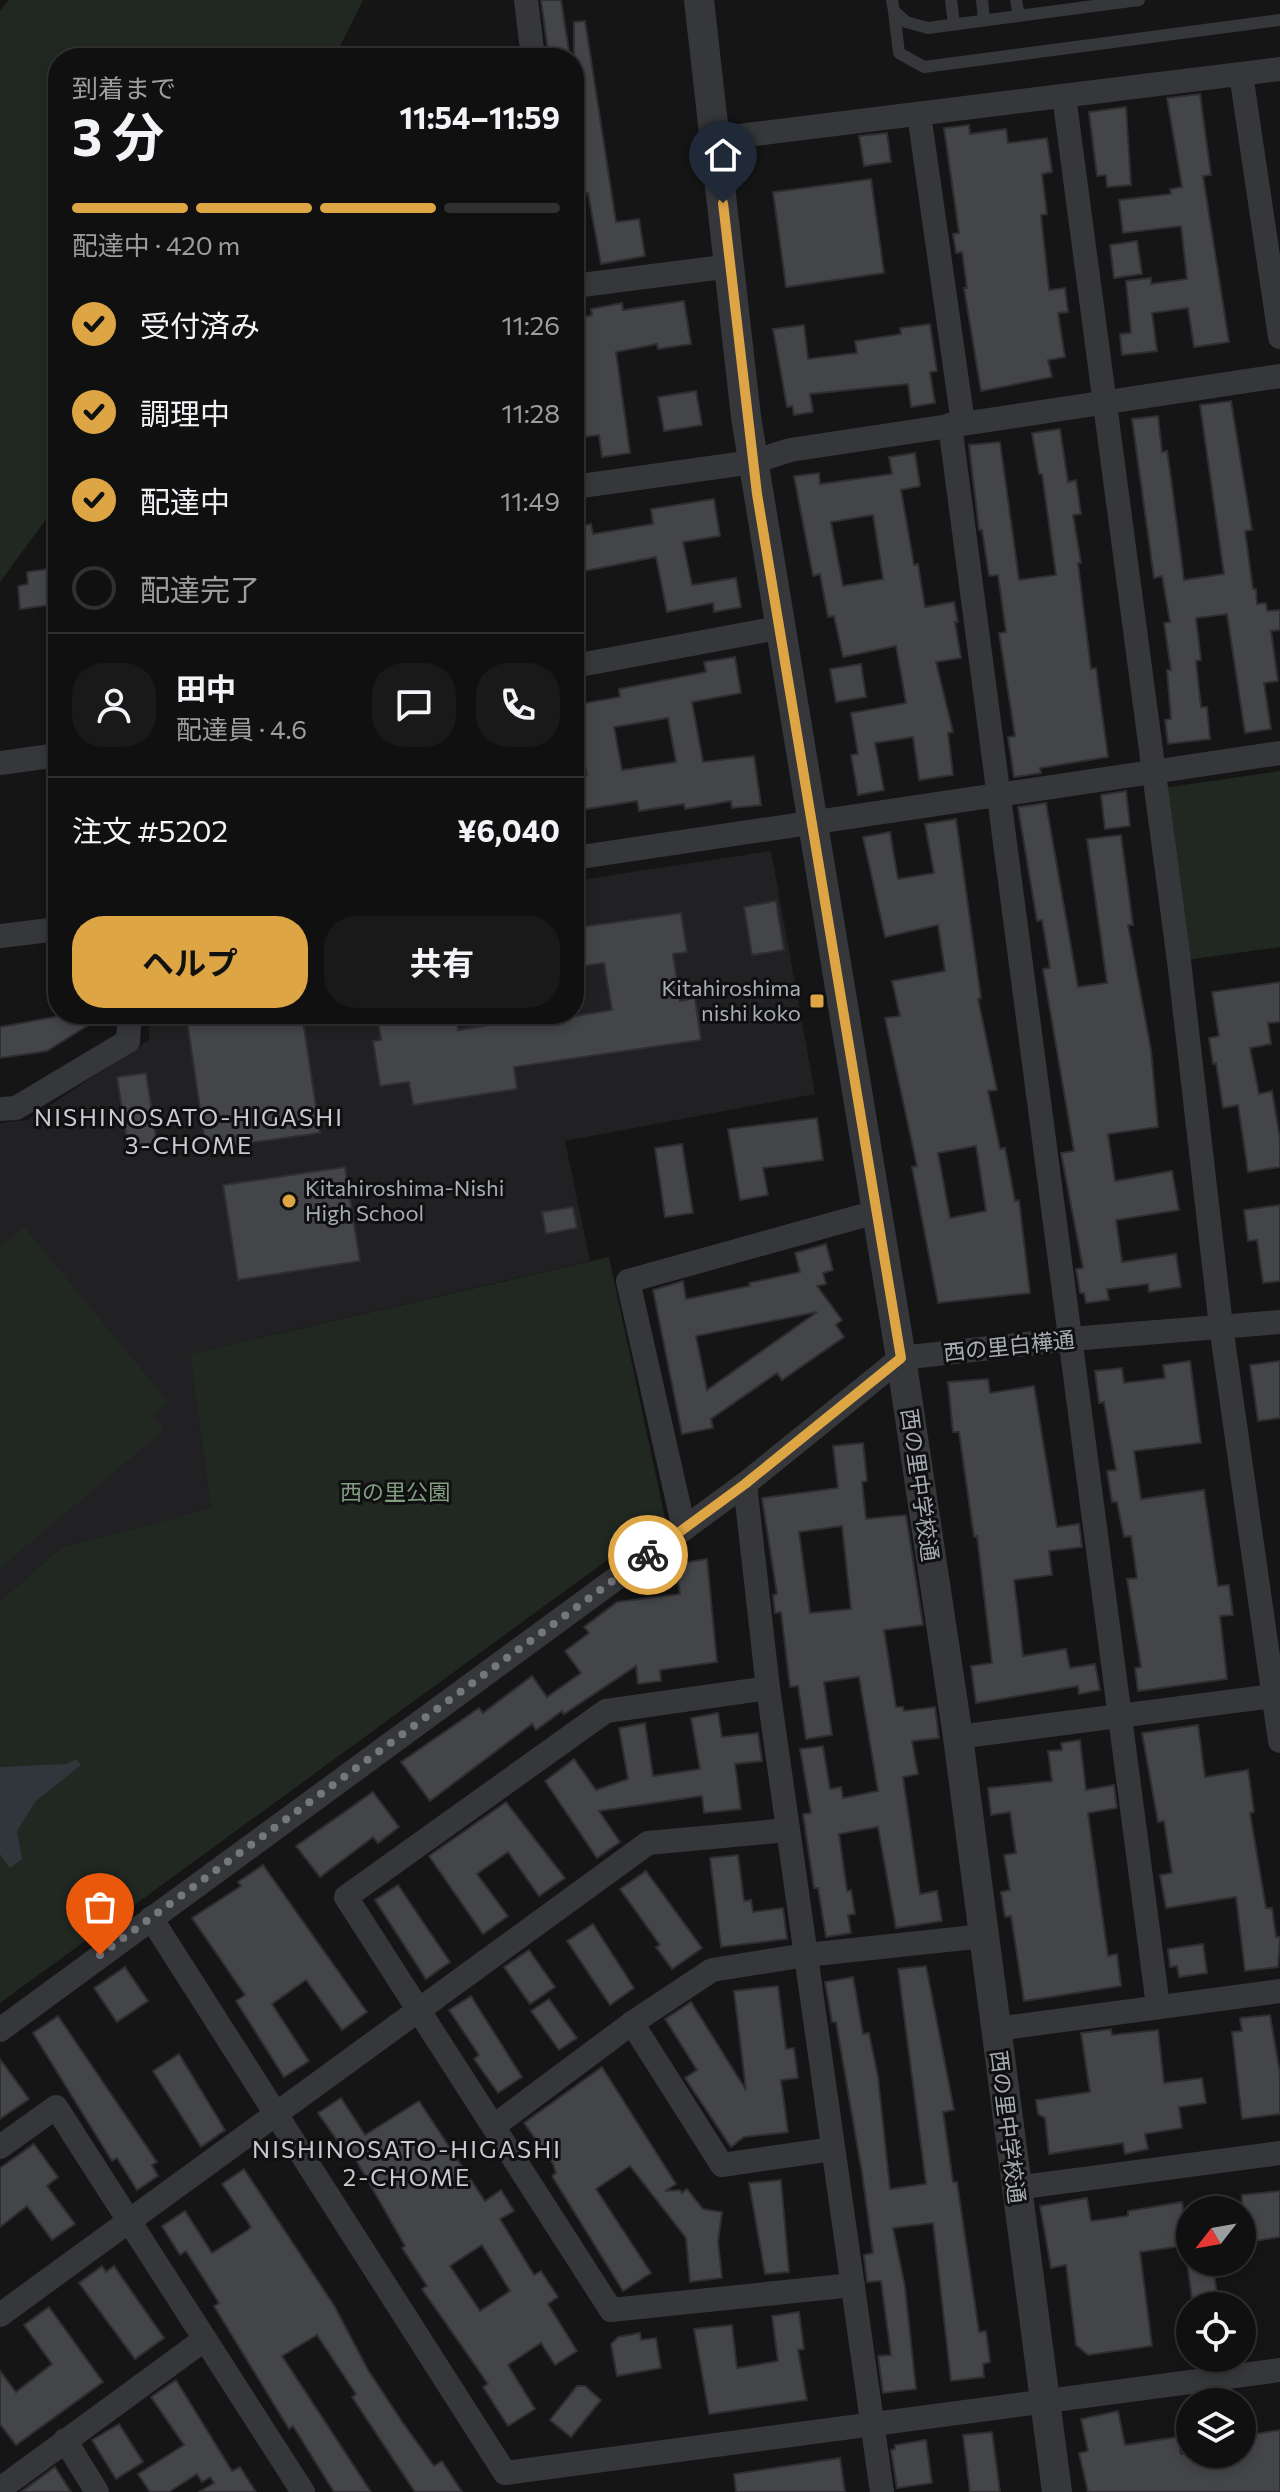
<!DOCTYPE html>
<html lang="ja">
<meta charset="utf-8">
<style>
:root{--surface:#101010;--page:#191919;--text:#f1f3f6;--muted:#9c9d9f;--line:#303030;--accent:#dea545}
body{margin:0;font-family:Commissioner,"Noto Sans JP",sans-serif;background:var(--page);color:var(--text);height:100vh;display:flex;flex-direction:column;font-size:30px;white-space:nowrap}
*{box-sizing:border-box;margin:0}
p{font-size:26px;color:var(--muted)}
.icon{flex:none;width:44px;height:44px;fill:none;stroke:currentColor;stroke-width:2;stroke-linecap:round;stroke-linejoin:round}
.map{position:relative;flex:1;overflow:hidden}
.sheet{position:absolute;left:48px;top:48px;width:536px;height:976px;display:flex;flex-direction:column;background:var(--surface);border-radius:32px;box-shadow:0 4px 12px #0003,0 0 0 2px var(--line)}
.sheet>*{flex:none}
.needle{width:52px;rotate:239deg}
.controls{position:absolute;left:1176px;top:2196px;display:grid;gap:16px}
.controls a{display:grid;place-items:center;width:80px;height:80px;border-radius:50%;background:var(--surface);box-shadow:0 4px 12px #0003,0 0 0 2px var(--line);font-size:40px}
.pin{position:absolute;display:grid;place-items:center;width:68px;height:68px;color:#fff;margin:-82px -34px;border-radius:50% 50% 50% 0;rotate:-45deg;box-shadow:0 0 8px #0007}
.pin .icon{rotate:45deg}
.courier{position:absolute;display:grid;place-items:center;width:80px;height:80px;margin:-40px;border:6px solid #dea545;border-radius:50%;background:#fff;color:#222;box-shadow:0 2px 10px #0007}
.overview em{font-style:normal;font-weight:700}
.overview div{display:flex;flex-direction:column-reverse}
.overview{display:flex;align-items:center;justify-content:space-between;height:136px;padding:0 24px}
h1{font-size:52px;font-weight:700;line-height:60px}
.bar{display:grid;grid-template-columns:repeat(4,1fr);gap:12px 8px;align-content:center;height:96px;padding:0 24px}
.bar i{height:10px;border-radius:6px;background:var(--line)}
.bar .on{background:var(--accent)}
.bar p{grid-column:span 4}
.line{display:flex;align-items:center;gap:20px;padding:0 24px;border-top:2px solid var(--line)}
.line div{flex:1}
.round{display:grid;place-items:center;flex:none;width:84px;height:84px;border-radius:32px;background:var(--page)}
ol{padding:0 24px;list-style:none}
li{display:flex;align-items:center;gap:24px;height:88px}
li p{margin-inline-start:auto}
li .icon{padding:8px;border-radius:50%;background:var(--accent);color:#111;stroke-width:4}
li:last-child{color:var(--muted)}
li i{width:44px;height:44px;border:4px solid var(--line);border-radius:50%}
.primary-button{display:flex;gap:16px;margin-top:auto;padding:16px 24px}
.primary-button a{flex:1;height:92px;border-radius:32px;background:var(--accent);color:#111;font-size:32px;font-weight:700;line-height:92px;text-align:center}
.primary-button a+a{background:var(--page);color:var(--text)}
.map>svg:first-child{display:block}
</style>
<div class="map">
<svg width="1280" height="2492" viewBox="0 0 1280 2492">
<rect width="100%" height="100%" fill="#151516"/>
<polygon fill="#212123" points="771,851 815,1094 565,1141 590,1261 190,1354 211,1508 61,1548 0,1601 0,1123 27,1120 149,1040 149,1014 574,1014 574,881"/>
<g fill="#212822">
<polygon points="9,0 363,0 334,58 58,58 58,503 0,582 0,11"/>
<polygon points="1280,771 1280,947 1179,961 1156,789"/>
<polygon points="24,1227 168,1402 152,1416 164,1430 0,1568 0,1247"/>
<polygon points="609,1257 665,1518 0,2003 0,1601 61,1548 211,1508 190,1354"/>
</g>
<polygon fill="#2f373d" points="76,1759 81,1765 35,1802 17,1831 22,1859 10,1868 0,1854 0,1767 67,1764"/>
<g fill="#444549" stroke="#2f2f32" stroke-width="2" fill-rule="evenodd">
<polygon points="541,0 561,0 570,58 549,58"/>
<polygon points="585,21 616,222 639,219 645,256 601,264 588,193 582,194 574,135 574,22"/>
<polygon points="1200,94 1211,175 1203,176 1229,342 1194,347 1188,308 1152,313 1157,351 1122,355 1120,334 1131,333 1126,281 1151,278 1151,284 1187,279 1181,226 1123,233 1119,200 1171,194 1170,189 1182,187 1167,98"/>
<polygon points="1126,107 1131,185 1107,187 1106,175 1097,176 1089,112"/>
<polygon points="969,125 970,134 1006,129 1008,143 1047,138 1052,172 1042,174 1047,214 1041,215 1049,290 1065,288 1068,312 1058,313 1065,357 1048,360 1052,377 981,391 964,288 967,288 962,252 956,253 953,234 959,233 944,128"/>
<polygon points="887,133 891,162 864,166 859,136"/>
<polygon points="871,179 884,273 786,287 773,192"/>
<polygon points="1137,241 1142,274 1114,278 1110,245"/>
<polygon points="684,301 691,344 658,349 657,344 616,352 630,453 602,457 599,435 574,438 574,319 592,315 591,309 622,303 623,310"/>
<polygon points="930,324 937,371 930,372 935,403 911,407 908,384 810,394 813,412 794,415 792,406 787,407 773,329 804,325 808,359 857,353 855,341 901,334 900,328"/>
<polygon points="696,391 702,425 664,431 658,397"/>
<polygon points="1231,401 1252,530 1245,531 1253,589 1256,589 1257,604 1266,603 1267,611 1280,610 1280,630 1271,631 1278,681 1264,683 1271,729 1245,733 1227,614 1196,618 1201,660 1196,661 1201,707 1207,707 1210,739 1168,744 1165,720 1171,719 1167,670 1171,670 1164,623 1170,622 1162,576 1154,578 1132,419 1158,416 1162,452 1167,451 1171,478 1184,580 1224,574 1200,405"/>
<polygon points="1060,429 1068,482 1076,480 1081,514 1073,515 1081,563 1078,563 1091,669 1096,668 1108,757 1040,768 1041,773 1014,777 1008,737 1015,736 999,633 1006,632 998,575 989,576 982,530 979,530 969,445 1000,442 1019,580 1056,575 1042,474 1039,474 1032,433"/>
<path d="M915,453L920,486L901,490L914,565L918,564L925,607L954,602L958,622H955L961,658L936,662L953,732L948,733L953,775L919,780L913,737L875,743L884,790L858,795L851,755L858,754L851,713L906,703L896,646L843,657L834,616L828,617L820,574L813,576L794,476L819,473L820,484L892,474L889,457ZM873,515L883,579L843,586L831,522Z"/>
<polygon points="714,499 720,536 683,542 692,585 736,578 741,607 714,612 713,603 667,612 656,557 574,573 574,528 591,524 593,534 653,524 651,509"/>
<polygon points="55,568 58,604 20,609 18,586 28,584 27,572"/>
<path d="M735,657L741,693L692,702L703,762L754,756L761,805L732,808L731,801L685,809L684,804L639,811L637,801L574,811V777L587,775L574,705L620,697L619,689L706,672L704,662ZM668,718L676,762L622,770L614,727Z"/>
<polygon points="861,664 866,697 836,702 830,669"/>
<polygon points="1126,791 1130,826 1105,829 1101,795"/>
<polygon points="1046,803 1078,987 1107,983 1087,839 1121,835 1133,925 1128,925 1151,1050 1158,1127 1108,1134 1115,1181 1172,1171 1179,1210 1116,1220 1122,1262 1176,1254 1181,1287 1149,1292 1148,1284 1107,1289 1109,1300 1086,1303 1084,1293 1080,1293 1076,1269 1083,1268 1061,1153 1074,1151 1043,969 1050,968 1042,920 1037,921 1018,807"/>
<path d="M956,819L981,998L978,999L997,1090L988,1091L1000,1149L1005,1148L1015,1201L1019,1200L1030,1293L938,1303L912,1167L917,1166L885,1018L900,1016L892,981L945,971L938,925L885,937L863,837L890,832L898,879L934,873L925,824ZM976,1146L986,1211L950,1218L938,1153Z"/>
<polygon points="776,901 784,950 752,955 744,907"/>
<polygon points="681,913 687,952 673,954 680,1001 695,998 701,1040 514,1067 517,1089 413,1105 409,1082 380,1086 373,1041 381,1040 377,1014 456,1014 458,1030 502,1023 501,1014 568,1014 569,1017 612,1010 604,963 574,967 574,928"/>
<polygon points="1280,982 1280,1022 1268,1023 1271,1044 1250,1048 1259,1094 1272,1091 1280,1139 1280,1167 1248,1172 1238,1105 1223,1108 1216,1063 1213,1064 1209,1038 1219,1036 1212,992"/>
<polygon points="71,1014 106,1014 47,1051 0,1058 0,1027"/>
<polygon points="186,1014 302,1014 320,1133 206,1149"/>
<polygon points="146,1073 157,1143 128,1148 117,1077"/>
<polygon points="817,1118 823,1160 763,1168 768,1195 740,1200 728,1129"/>
<polygon points="682,1144 693,1213 665,1217 655,1148"/>
<polygon points="345,1167 360,1261 238,1280 223,1185"/>
<polygon points="1280,1205 1280,1281 1263,1283 1257,1240 1248,1241 1244,1210"/>
<polygon points="573,1207 577,1228 546,1234 542,1212"/>
<path d="M826,1244L833,1270L823,1273L826,1284L817,1286L842,1320L836,1325L844,1337L782,1380L777,1373L711,1419L713,1428L682,1434L653,1290L683,1281L686,1299L750,1286L749,1283L800,1272L795,1253ZM817,1312L707,1390L696,1336Z"/>
<polygon points="1190,1361 1201,1443 1134,1451 1141,1499 1204,1490 1218,1586 1229,1585 1233,1615 1220,1616 1227,1679 1138,1691 1135,1668 1141,1667 1127,1579 1137,1578 1131,1536 1124,1537 1117,1502 1112,1502 1107,1471 1116,1470 1104,1402 1099,1403 1095,1371 1122,1368 1124,1383 1165,1378 1163,1365"/>
<polygon points="1280,1361 1280,1418 1258,1421 1250,1365"/>
<polygon points="988,1379 990,1393 1034,1386 1057,1527 1079,1524 1082,1547 1049,1551 1052,1575 1014,1580 1023,1656 1066,1649 1070,1668 1095,1664 1100,1690 1079,1694 1078,1686 976,1703 971,1666 992,1663 977,1536 974,1537 959,1432 953,1432 948,1382"/>
<path d="M863,1443L867,1481L862,1482L866,1519L906,1515L923,1625L884,1630L896,1707H903L904,1711L935,1707L939,1738L912,1741L918,1774L903,1777L920,1894L937,1891L942,1921L896,1928L878,1827L839,1834L847,1891L851,1890L855,1914L848,1915L851,1933L826,1937L818,1888H814L803,1814L811,1813L800,1749L823,1746L830,1789L841,1787L843,1798L878,1791L859,1677L824,1682L832,1735L806,1739L798,1686L790,1687L781,1612L775,1613L773,1595L777,1594L762,1498L838,1488L833,1446ZM842,1526L851,1609L810,1613L799,1532Z"/>
<polygon points="707,1559 717,1662 660,1670 661,1681 638,1684 636,1666 564,1714 562,1711 536,1730 532,1724 430,1801 401,1762 479,1708 483,1713 532,1676 547,1697 581,1673 565,1651 589,1633 584,1627 617,1602 680,1594 676,1564"/>
<polygon points="718,1713 722,1737 758,1733 762,1761 735,1764 741,1809 704,1813 702,1796 599,1811 620,1842 597,1858 545,1781 574,1759 596,1790 628,1779 619,1728 645,1723 653,1776 700,1769 691,1718"/>
<polygon points="1198,1725 1205,1777 1248,1770 1254,1812 1250,1813 1266,1908 1272,1908 1276,1937 1280,1937 1278,1967 1245,1971 1236,1897 1166,1908 1160,1875 1172,1873 1164,1821 1158,1822 1142,1733"/>
<polygon points="1080,1740 1086,1790 1114,1785 1117,1808 1088,1813 1108,1956 1117,1954 1121,1986 1024,2001 1011,1916 1005,1917 1001,1892 1010,1890 1004,1855 1016,1853 1010,1812 991,1815 988,1788 1052,1781 1048,1751 1062,1750 1061,1743"/>
<polygon points="373,1792 399,1827 378,1843 373,1837 320,1877 296,1846"/>
<polygon points="506,1802 565,1878 539,1896 508,1852 477,1874 508,1916 483,1934 429,1856"/>
<polygon points="738,1855 744,1901 751,1900 753,1912 783,1908 787,1939 721,1947 710,1858"/>
<polygon points="263,1865 367,2012 342,2030 306,1980 272,2004 309,2061 284,2077 236,2001 245,1995 192,1918 241,1886 238,1882"/>
<polygon points="646,1871 702,1948 672,1969 656,1947 660,1945 620,1889"/>
<polygon points="398,1885 450,1962 426,1979 375,1900"/>
<polygon points="593,1924 634,1988 610,2005 567,1941"/>
<polygon points="1203,1944 1207,1973 1179,1977 1177,1966 1170,1967 1168,1949"/>
<polygon points="529,1950 555,1987 530,2004 504,1967"/>
<polygon points="926,1966 954,2110 943,2112 953,2182 957,2182 979,2332 986,2331 990,2362 983,2364 984,2377 951,2381 933,2223 893,2228 905,2287 916,2389 883,2393 878,2356 891,2355 881,2281 867,2282 864,2255 873,2253 862,2173 836,2022 832,2022 825,1982 853,1977 863,2034 869,2033 878,2077 890,2189 926,2184 898,1969"/>
<polygon points="125,1967 148,2001 117,2022 94,1988"/>
<polygon points="778,1986 786,2049 794,2048 798,2078 781,2080 788,2132 744,2137 731,2147 685,2078 697,2070 665,2019 691,2002 746,2090 734,1991"/>
<polygon points="471,1996 522,2077 498,2093 474,2059 479,2055 449,2010"/>
<polygon points="549,1999 577,2038 559,2050 531,2011"/>
<polygon points="1270,2015 1280,2074 1280,2114 1242,2119 1232,2032 1242,2031 1240,2018"/>
<polygon points="58,2016 157,2162 152,2165 158,2176 137,2190 117,2158 112,2161 33,2033"/>
<polygon points="1111,2029 1112,2035 1158,2030 1164,2083 1202,2078 1206,2103 1179,2107 1182,2128 1145,2134 1148,2149 1125,2154 1123,2143 1049,2154 1045,2118 1038,2114 1036,2100 1090,2092 1081,2033"/>
<polygon points="179,2054 225,2130 201,2147 153,2071"/>
<polygon points="0,2059 29,2099 0,2119"/>
<polygon points="602,2067 676,2184 665,2191 680,2190 682,2193 687,2189 703,2209 722,2212 718,2242 722,2278 690,2282 686,2238 630,2166 596,2189 651,2273 623,2291 552,2176 556,2173 553,2164 524,2123"/>
<path d="M341,2098L365,2135L419,2101L485,2201L501,2190L514,2211L500,2219L534,2275L541,2271L558,2297L548,2304L577,2351L555,2365L541,2343L508,2365L535,2409L508,2426L483,2387L488,2384L422,2289L427,2286L402,2248L405,2246L344,2139L339,2143L318,2113ZM482,2245L510,2291L480,2311L450,2266Z"/>
<polygon points="34,2144 58,2177 47,2186 75,2224 52,2240 27,2206 0,2227 0,2168"/>
<polygon points="244,2169 335,2307 368,2370 403,2423 434,2466 442,2461 462,2492 415,2492 352,2397 356,2394 317,2335 282,2356 371,2492 334,2492 293,2426 289,2429 214,2306 219,2303 186,2251 180,2255 162,2226 185,2211 212,2253 248,2230 251,2227 222,2184"/>
<polygon points="781,2180 789,2272 765,2274 749,2183"/>
<polygon points="1280,2191 1280,2237 1242,2243 1242,2195"/>
<polygon points="1087,2198 1091,2221 1128,2216 1128,2211 1182,2202 1188,2245 1140,2252 1152,2346 1088,2355 1076,2345 1066,2265 1051,2268 1040,2206"/>
<polygon points="1187,2262 1212,2262 1219,2306 1193,2306"/>
<polygon points="102,2266 106,2272 114,2266 164,2338 135,2359 79,2283"/>
<polygon points="49,2307 103,2382 16,2445 0,2424 0,2371 16,2392 52,2364 24,2325"/>
<polygon points="799,2312 804,2349 798,2350 807,2400 709,2414 694,2329 732,2325 737,2368 778,2361 772,2316"/>
<polygon points="640,2333 641,2340 656,2338 661,2368 617,2376 611,2344 618,2337"/>
<polygon points="176,2380 232,2471 240,2467 256,2492 199,2492 214,2483 210,2477 202,2482 197,2474 169,2492 150,2492 138,2474 184,2445 151,2397"/>
<polygon points="577,2386 585,2386 601,2400 571,2437 550,2420"/>
<polygon points="1118,2411 1125,2445 1178,2437 1181,2454 1242,2454 1242,2436 1280,2430 1280,2492 1088,2492 1079,2453 1088,2451 1081,2419"/>
<polygon points="119,2424 143,2462 116,2479 92,2440"/>
<polygon points="992,2432 1000,2492 970,2492 963,2435"/>
<polygon points="926,2440 932,2483 897,2488 891,2450 895,2449 895,2445"/>
<polygon points="840,2458 845,2492 736,2492 734,2474"/>
<polygon points="55,2467 71,2492 21,2492"/>
</g>
<g fill="none" stroke-linecap="round" stroke-linejoin="round">
<g stroke="#36373b" stroke-width="12">
<polyline points="892,0 894,11 906,22 928,28 1139,0"/>
<polyline points="951,0 954,24"/>
<polyline points="982,0 984,20"/>
<polyline points="1016,0 1019,16"/>
<polyline points="894,11 899,53 924,67 1280,20"/>
</g>
<g stroke="#36373b" stroke-width="24">
<polyline points="526,0 533,58"/>
<polyline points="1241,74 1280,337"/>
<polyline points="1064,96 1179,961 1221,1326 1280,1741"/>
<polyline points="919,114 963,423"/>
<polyline points="715,139 1280,69"/>
<polyline points="574,286 731,266"/>
<polyline points="950,425 1158,2006"/>
<polyline points="574,487 753,462 790,450 1280,376"/>
<polyline points="574,666 778,628"/>
<polyline points="0,763 58,755"/>
<polyline points="574,858 1280,753"/>
<polyline points="0,936 58,929"/>
<polyline points="0,1109 16,1108 128,1041 130,1014"/>
<polyline points="745,1484 768,1688 882,2492"/>
<polyline points="684,1529 628,1281 876,1212"/>
<polyline points="768,1688 606,1711 346,1897 611,2310 853,2285"/>
<polyline points="958,1737 1280,1695"/>
<polyline points="151,1918 505,2473"/>
<polyline points="632,2023 722,2165 833,2149"/>
<polyline points="996,2029 1280,1991"/>
<polyline points="0,2030 745,1484 901,1358 1071,1339 1280,1322"/>
<polyline points="494,2126 632,2023 712,1970 806,1955 984,1936"/>
<polyline points="0,2147 56,2107 303,2492"/>
<polyline points="1015,2188 1280,2153"/>
<polyline points="0,2315 648,1843 788,1830"/>
<polyline points="65,2440 97,2492"/>
<polyline points="505,2473 1280,2370"/>
<polyline points="0,2489 205,2339"/>
</g>
<polyline stroke="#36373b" stroke-width="30" points="699,0 746,417 901,1358 958,1737 1057,2492"/>
</g>
<g fill="none" stroke-linecap="round" stroke-linejoin="round">
<polyline stroke="#75777d" stroke-width="8" stroke-dasharray="0 14.4" points="100,1955 648,1555"/>
<polyline stroke="#dea545" stroke-width="10" points="648,1555 745,1484 901,1358 757,494 723,203"/>
</g>
<g fill="#dea545" stroke="#101011" stroke-width="3">
<rect x="809" y="993" width="16" height="16" rx="4"/>
<circle cx="289" cy="1201" r="8"/>
</g>
<g text-anchor="middle" stroke-width="6" stroke-linejoin="round" paint-order="stroke">
<g font-size="22" fill="#a8acb5" stroke="#101011" text-anchor="end">
<text x="801" y="996">Kitahiroshima<tspan x="801" dy="25">nishi koko</tspan></text>
<text x="305" y="1196" text-anchor="start">Kitahiroshima-Nishi<tspan x="305" dy="25">High School</tspan></text>
</g>
<g font-size="22" fill="#a8acb5" stroke="#101011">
<text transform="translate(1009 1346) rotate(-6)" y="8">西の里白樺通</text>
<text transform="translate(920 1485) rotate(82)" y="8">西の里中学校通</text>
<text transform="translate(1008 2127) rotate(83)" y="8">西の里中学校通</text>
</g>
<g font-size="22" fill="#819e81" stroke="#101011">
<text x="395" y="1500">西の里公園</text>
</g>
<g font-size="24" letter-spacing="2" fill="#c8cbd1" stroke="#101011">
<text x="189" y="1126">NISHINOSATO-HIGASHI<tspan x="189" dy="28">3-CHOME</tspan></text>
<text x="407" y="2158">NISHINOSATO-HIGASHI<tspan x="407" dy="28">2-CHOME</tspan></text>
</g>
</g>
</svg>
<div class="controls">
<a><svg class="needle" viewBox="-14 -14 28 28"><path d="M0-13l5 13h-10z" fill="#e53935"/><path d="M0 13l5-13h-10z" fill="#9c9d9f"/></svg></a>
<a><svg class="icon" aria-label="locate" viewBox="0 0 24 24"><circle cx="12" cy="12" r="6"/><path d="M12 2v4M12 18v4M2 12h4M18 12h4"/></svg></a>
<a><svg class="icon" aria-label="layers" viewBox="0 0 24 24"><path d="M12 4l9 5-9 5-9-5zM3 14l9 5 9-5"/></svg></a>
</div>
<div class="pin" style="left:100px;top:1955px;background:#ea580c"><svg class="icon" aria-label="bag" viewBox="0 0 24 24"><path d="M5 8h14l-1 12H6zM9 8a3 3 0 0 1 6 0"/></svg></div>
<div class="pin" style="left:723px;top:203px;background:#1f2937"><svg class="icon" aria-label="home" viewBox="0 0 24 24"><path d="M3 11l9-7 9 7M6 9v11h12V9"/></svg></div>
<div class="courier" style="left:648px;top:1555px"><svg class="icon" aria-label="bike" viewBox="0 0 24 24"><circle cx="6" cy="16" r="4"/><circle cx="18" cy="16" r="4"/><path d="M6 16l4-8h5l3 8M10 8l3 8H6M13 5h3"/></svg></div>
<section class="sheet">
<div class="overview"><div><h1>3 分</h1><p>到着まで</p></div><em>11:54–11:59</em></div>
<div class="bar"><i class="on"></i><i class="on"></i><i class="on"></i><i></i><p>配達中 · 420 m</p></div>
<ol>
<li><svg class="icon" aria-label="check" viewBox="0 0 24 24"><path d="M5 12l5 5 9-10"/></svg>受付済み<p>11:26</p></li>
<li><svg class="icon" aria-label="check" viewBox="0 0 24 24"><path d="M5 12l5 5 9-10"/></svg>調理中<p>11:28</p></li>
<li><svg class="icon" aria-label="check" viewBox="0 0 24 24"><path d="M5 12l5 5 9-10"/></svg>配達中<p>11:49</p></li>
<li><i></i>配達完了</li>
</ol>
<div class="line" style="height:144px"><a class="round"><svg class="icon" aria-label="person" viewBox="0 0 24 24"><circle cx="12" cy="8" r="4"/><path d="M4 21q1-7 8-7t8 7"/></svg></a><div><b>田中</b><p>配達員 · 4.6</p></div><a class="round"><svg class="icon" aria-label="chat" viewBox="0 0 24 24"><path d="M4 5h16v11H9l-5 4z"/></svg></a><a class="round"><svg class="icon" aria-label="phone" viewBox="0 0 24 24"><path d="M5 4h4l2 5-3 2q2 4 5 5l2-3 5 2v4C11 20 4 13 5 4z"/></svg></a></div>
<div class="line" style="height:104px"><div>注文 #5202</div><b>¥6,040</b></div>
<div class="primary-button"><a>ヘルプ</a><a>共有</a></div>
</section>
</div>
